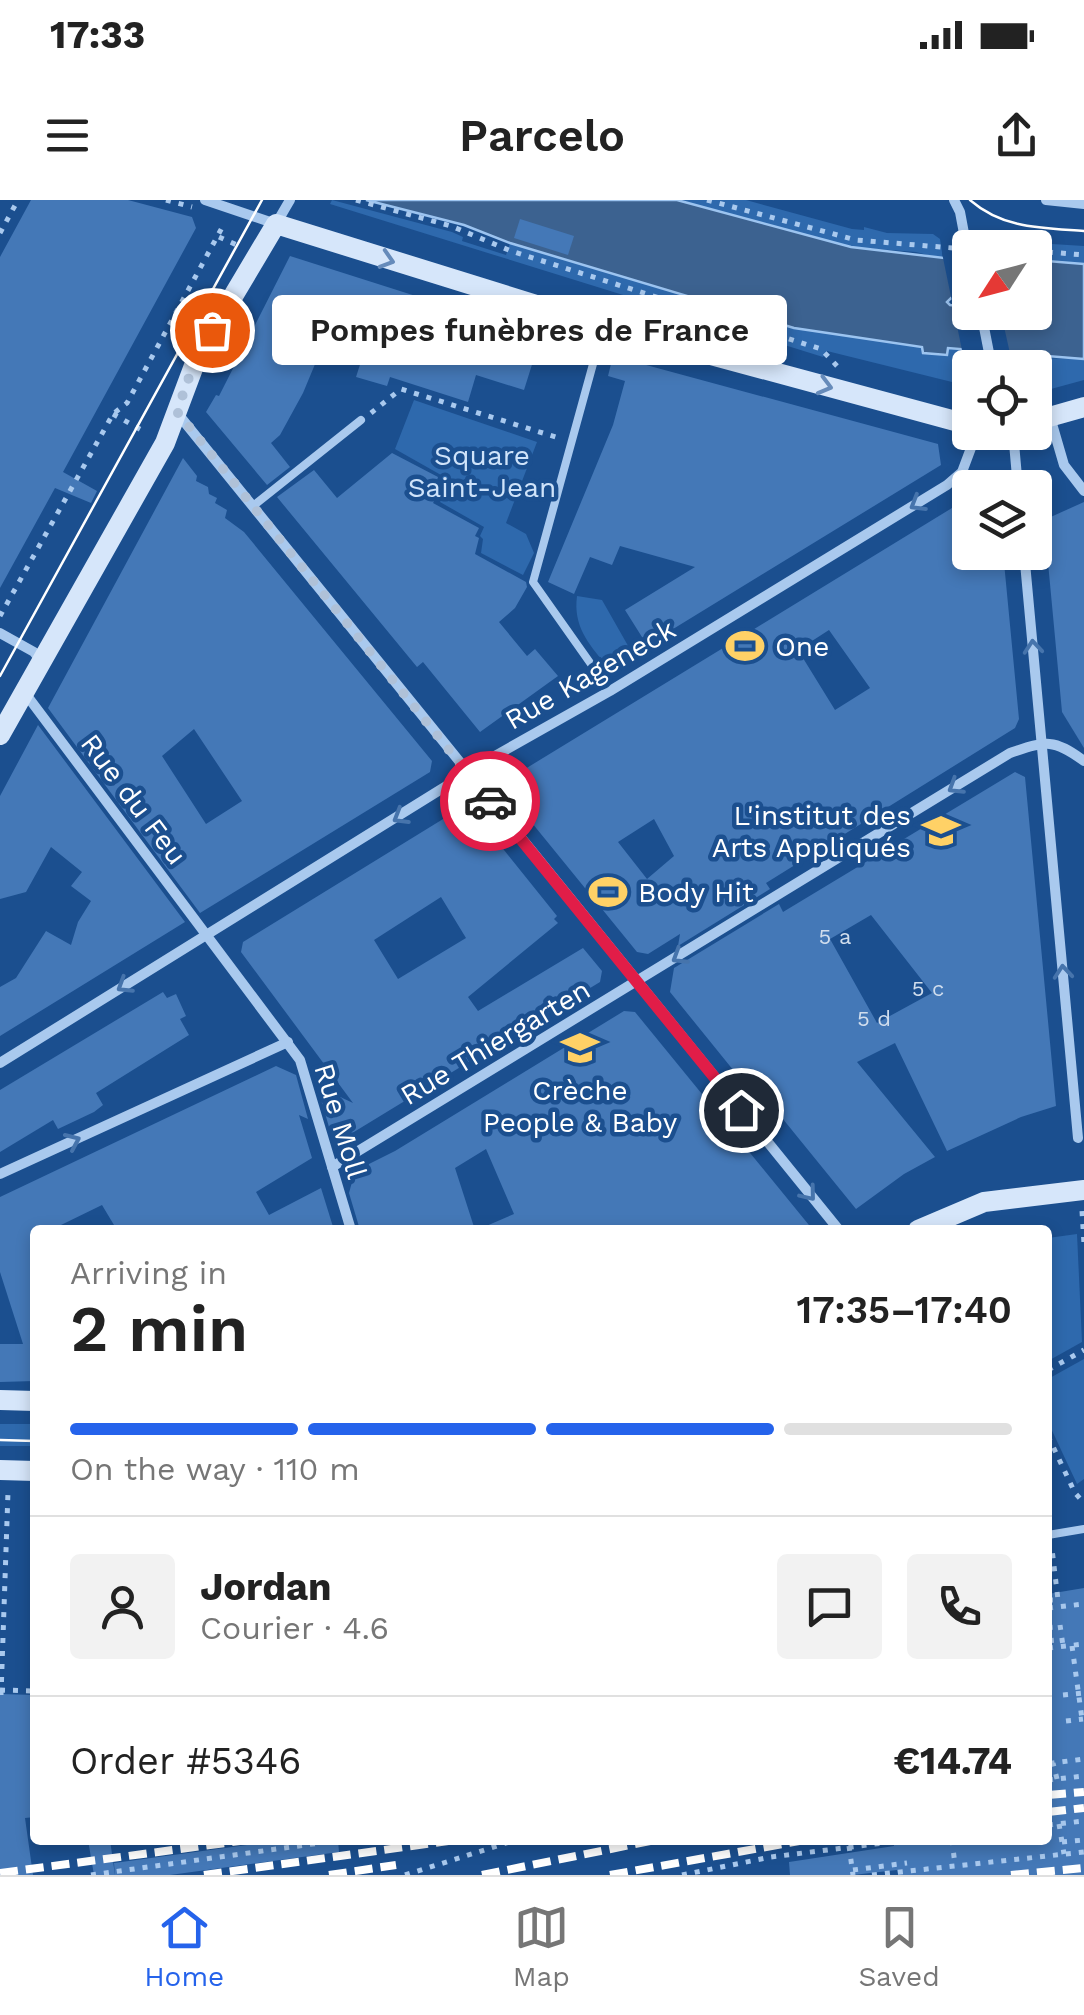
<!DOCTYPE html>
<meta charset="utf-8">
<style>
:root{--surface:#fff;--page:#f2f2f2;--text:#222;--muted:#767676;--line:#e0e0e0;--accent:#2563eb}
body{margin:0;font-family:"Work Sans",sans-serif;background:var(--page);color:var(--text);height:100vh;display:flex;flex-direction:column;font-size:38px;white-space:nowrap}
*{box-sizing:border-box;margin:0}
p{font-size:32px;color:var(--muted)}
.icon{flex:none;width:55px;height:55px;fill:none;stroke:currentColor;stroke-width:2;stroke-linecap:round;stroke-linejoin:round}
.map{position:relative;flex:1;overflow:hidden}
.side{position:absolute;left:30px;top:1025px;width:1022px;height:620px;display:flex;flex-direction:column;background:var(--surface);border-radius:10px;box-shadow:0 5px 15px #0003}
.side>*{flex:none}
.needle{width:65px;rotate:234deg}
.controls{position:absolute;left:952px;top:30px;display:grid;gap:20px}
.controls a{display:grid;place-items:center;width:100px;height:100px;border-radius:10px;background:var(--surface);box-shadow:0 5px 15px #0003;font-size:50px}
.pin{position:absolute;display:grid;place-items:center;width:85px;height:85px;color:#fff;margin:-42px;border:5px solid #fff;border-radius:50%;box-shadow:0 2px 10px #0007}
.courier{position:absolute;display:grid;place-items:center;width:100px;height:100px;margin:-50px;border:8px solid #e11d48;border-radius:50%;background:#fff;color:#222;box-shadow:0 2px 12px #0007}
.bubble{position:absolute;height:70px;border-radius:10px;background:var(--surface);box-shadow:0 5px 15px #0003;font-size:32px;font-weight:600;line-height:70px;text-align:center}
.headline em{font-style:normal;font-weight:600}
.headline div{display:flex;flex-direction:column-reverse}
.headline{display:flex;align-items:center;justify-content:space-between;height:170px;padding:0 40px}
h1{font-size:65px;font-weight:600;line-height:75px}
.bar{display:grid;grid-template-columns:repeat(4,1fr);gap:15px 10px;align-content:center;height:120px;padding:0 40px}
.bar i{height:12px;border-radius:8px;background:var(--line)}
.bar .active{background:var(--accent)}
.bar p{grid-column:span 4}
.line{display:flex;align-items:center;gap:25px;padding:0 40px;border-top:2px solid var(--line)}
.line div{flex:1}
.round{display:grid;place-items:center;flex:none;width:105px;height:105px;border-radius:10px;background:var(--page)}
.status{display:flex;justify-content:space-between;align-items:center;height:70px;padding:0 50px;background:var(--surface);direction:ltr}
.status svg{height:28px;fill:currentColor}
header{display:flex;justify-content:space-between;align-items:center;height:130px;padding:0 40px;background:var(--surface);font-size:45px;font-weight:600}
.menu{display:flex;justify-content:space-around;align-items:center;height:140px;border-top:2px solid var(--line);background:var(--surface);font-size:28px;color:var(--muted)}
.menu a{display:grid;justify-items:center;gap:5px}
.menu .active{color:var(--accent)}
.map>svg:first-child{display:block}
</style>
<div class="status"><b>17:33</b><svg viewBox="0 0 49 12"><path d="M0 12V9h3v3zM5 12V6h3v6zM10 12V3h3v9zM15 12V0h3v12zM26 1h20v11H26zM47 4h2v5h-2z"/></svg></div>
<header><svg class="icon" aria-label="menu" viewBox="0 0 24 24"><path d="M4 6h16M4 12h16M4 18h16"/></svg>Parcelo<svg class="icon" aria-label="share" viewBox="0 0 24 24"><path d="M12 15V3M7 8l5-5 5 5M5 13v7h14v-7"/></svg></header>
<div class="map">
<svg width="1084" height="1675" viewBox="0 0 1084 1675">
<rect width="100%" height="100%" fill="#1b4f8f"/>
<g fill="#2e69ad">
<polygon points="332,0 452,32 463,37 462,41 506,55 510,43 794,128 923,147 923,152 947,154 947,148 961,150 967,176 956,183 827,151 823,157 330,4"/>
<polygon points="677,0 746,0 852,29 864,30 864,27 887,33 933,34 940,39 943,59 916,52 851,47"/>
<polygon points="988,40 1084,46 1084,64 1035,60 1035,48 986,47"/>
<polygon points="1010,153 1035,158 1084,159 1084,180 1051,189 1035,190 1035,168 1012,167"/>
<polygon points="414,200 537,242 506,323 526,334 534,353 523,375 481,353 483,339 480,336 484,327 440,302 441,275 395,249"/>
<path d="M577,396L602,400L631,451L606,465C588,443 573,426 577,396Z"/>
<polygon points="1077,1034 1082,1142 1048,1161 1048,1038"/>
<polygon points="1084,1159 1084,1279 1077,1284 1048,1222 1048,1179"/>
<rect x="0" y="1224" width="35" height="22"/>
</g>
<polygon fill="#3c6290" stroke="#9cc4f0" stroke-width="2.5" points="366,0 677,0 851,47 970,61 970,99 951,98 947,102 950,105 970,107 970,112 1035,112 1035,60 1084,64 1084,159 948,148 947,155 923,153 922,147 794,128 510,43 464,25"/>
<polygon fill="#1b4f8f" points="942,53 970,56 970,112 1001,113 1011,158 963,155"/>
<g fill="#4478b7" fill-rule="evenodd">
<polygon points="31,0 128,0 192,17 196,28 63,272 97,291 91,303 55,288 0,388 0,57"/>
<polygon points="520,19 574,36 568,55 514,38"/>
<polygon points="290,56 541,136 524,190 476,175 468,202 390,177 387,186 356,177 366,146 333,121 303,193 280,235 271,243 290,267 267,285 206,212 216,195 219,196"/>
<polygon points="613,156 938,244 941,265 647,445 625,410 695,367 620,346 612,365 590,357 574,394 548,382 613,225 625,181 608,176"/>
<polygon points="392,253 438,277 433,294 437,296 433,303 479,328 475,336 479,338 475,354 526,382 527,387 515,408 499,422 527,456 535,449 558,476 480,532 423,462 417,467 277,297 314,270 337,298"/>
<path d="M183,258L197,276L196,281L208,287L209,294L217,298L215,303L227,310L225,318L244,332L432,561L430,572L200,713L48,508ZM194,529L242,601L206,624L162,556Z"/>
<path d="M970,297V352H1003L1019,519L1015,528L766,683L770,689L678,746L680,734L648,754L637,752L506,591L507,580ZM829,430L870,488L835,510L798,450ZM654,619L674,656L647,679L618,642Z"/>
<polygon points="1084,302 1084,548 1062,512 1044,320"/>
<polygon points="38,525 185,722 0,836 0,787 16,778 46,731 71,745 78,722 91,701 71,686 82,672 51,647 26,692 0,699 0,596"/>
<path d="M1015,572L1025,577L1056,906L1021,917L947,951L895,843L857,862L935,957L904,974L856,1009L744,871L738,876L670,792L674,768L779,704L783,712ZM871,715L932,793L877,823L830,739Z"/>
<path d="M461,608L472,610L557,716L554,719L558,723L468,797L478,811L583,748L602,771L600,782L349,935L329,927L317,886L353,903L241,752L243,742ZM441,697L466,738L398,779L374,740Z"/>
<polygon points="163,792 167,798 176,794 186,816 180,819 189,835 96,893 103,905 94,912 58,929 53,920 0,952 0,890"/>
<polygon points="624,811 635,812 813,1030 477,1030 514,1014 486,949 455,968 475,1030 360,1030 349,993 355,971 395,951"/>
<polygon points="276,866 296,875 308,919 299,915 312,958 256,992 269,1015 321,988 334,1030 117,1030 102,1005 61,1025 63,1030 35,1030 35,1181 0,1182 0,1144 23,1144 0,1072 0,997"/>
<polygon points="1084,1388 1084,1675 898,1675 897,1670 853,1675 790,1675 789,1662 894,1646 894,1640 1048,1640 1048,1394"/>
<polygon points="0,1494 35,1495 35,1617 25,1618 33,1675 0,1675"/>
<polygon points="88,1640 110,1640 115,1675 94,1675"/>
<polygon points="283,1640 338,1640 339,1652 170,1675 115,1675 114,1663"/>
</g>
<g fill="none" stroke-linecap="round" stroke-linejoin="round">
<g stroke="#a9c9ee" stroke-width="5" stroke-dasharray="5 8" stroke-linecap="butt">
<polyline points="166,0 192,7"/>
<polyline points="356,0 451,26 511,51 821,149 837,166"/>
<polyline points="707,0 856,40 953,48"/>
<polyline points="0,33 18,0"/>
<polyline points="219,37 239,46"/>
<polyline points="1035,51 1084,55"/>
<polyline points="371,213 401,189 559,238"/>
<polyline points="113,214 145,232"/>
<polyline points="0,416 113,214 127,203 224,24"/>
<polyline points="1082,1011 1084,1044"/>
<polyline points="1028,1030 1028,1018"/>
<polyline points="1048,1170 1084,1150"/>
<polyline points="1048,1236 1075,1293 1084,1303"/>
<polyline points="1048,1307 1049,1322"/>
<polyline points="1048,1400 1058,1400 1052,1349"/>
<polyline points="1048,1408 1084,1404"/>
<polyline points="1050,1425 1052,1448"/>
<polyline points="1060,1425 1063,1446"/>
<polyline points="1072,1446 1082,1519"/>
<polyline points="1048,1448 1084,1444"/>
<polyline points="0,1490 35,1491"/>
<polyline points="1,1495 8,1292"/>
<polyline points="1063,1495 1084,1493"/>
<polyline points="1066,1521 1083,1519"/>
<polyline points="1057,1579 1053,1563 1084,1559"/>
<polyline points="1048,1580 1084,1576"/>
<polyline points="1059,1624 1064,1654"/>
<polyline points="1048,1625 1084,1621"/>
<polyline points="952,1640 955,1665"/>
<polyline points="1062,1642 1084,1640"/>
<polyline points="849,1646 853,1675"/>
<polyline points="853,1670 907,1663"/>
<polyline points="91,1675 341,1640"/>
<polyline points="405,1675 516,1640"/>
<polyline points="682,1675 771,1657 907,1640"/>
<polyline points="872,1675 1084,1652"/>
</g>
<g stroke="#a9c9ee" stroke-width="8">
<polyline points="596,151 603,126"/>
<polyline points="593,164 533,382 610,491"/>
<polyline points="253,306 361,220"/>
<polyline points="1048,1335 1084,1329"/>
</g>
<g stroke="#a9c9ee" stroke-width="10">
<polyline points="205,0 276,24 290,0"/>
<polyline points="954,0 960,12 966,44"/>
<polyline points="1046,0 1084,4"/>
<polyline points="981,112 992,168"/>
<polyline points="178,214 839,1030"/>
<polyline points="1050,217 1064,265 1084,291"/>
<polyline points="1013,232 1018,288"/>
<polyline points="1024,352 1078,938"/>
<polyline points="0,433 34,452 43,463"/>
<polyline points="25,493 300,860 351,1030"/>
<polyline points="0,863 493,557 610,491 947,285 962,272 977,232"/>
<path d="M332,967L1010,553C1046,541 1053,538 1084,561"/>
<polyline points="0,974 288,842"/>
</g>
<g stroke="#d6e6fa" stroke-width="20">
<polyline points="1035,221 1084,207"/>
<polyline points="0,535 165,243 198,155 276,24 604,126 970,225"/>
<polyline points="918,1030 984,1002 1084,990"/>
<polyline points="0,1200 35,1201"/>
<polyline points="0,1270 35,1271"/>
</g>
<g stroke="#fff" stroke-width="2.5">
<path d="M970,0C1003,29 1043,28 1084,31"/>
<polyline points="0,476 262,0"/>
<polyline points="0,1240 35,1241"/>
</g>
<g stroke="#fff" stroke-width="8" stroke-dasharray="18 8" stroke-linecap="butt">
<polyline points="1048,1595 1084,1592"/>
<polyline points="1048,1612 1084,1608"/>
<polyline points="0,1673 248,1640"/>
<polyline points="204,1675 455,1640"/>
<polyline points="329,1675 396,1665"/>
<polyline points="482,1675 655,1640"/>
<polyline points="610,1675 805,1640"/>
<polyline points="1011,1675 1084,1668"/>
</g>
<polyline stroke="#a9c9ee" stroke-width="10" points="966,44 970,61"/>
</g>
<defs><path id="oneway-chevron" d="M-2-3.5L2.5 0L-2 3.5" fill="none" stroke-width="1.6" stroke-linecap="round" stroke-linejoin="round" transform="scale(2.5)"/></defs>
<g stroke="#668bba">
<use href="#oneway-chevron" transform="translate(387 60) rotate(17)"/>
<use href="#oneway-chevron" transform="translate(825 186) rotate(15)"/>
</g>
<g stroke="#4674ac">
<use href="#oneway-chevron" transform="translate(917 304) rotate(149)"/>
<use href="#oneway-chevron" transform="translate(1033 447) rotate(-95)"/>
<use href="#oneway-chevron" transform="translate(955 587) rotate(148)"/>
<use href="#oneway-chevron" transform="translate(400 617) rotate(149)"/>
<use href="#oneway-chevron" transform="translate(679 757) rotate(148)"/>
<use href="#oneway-chevron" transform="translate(1063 772) rotate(-95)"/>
<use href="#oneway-chevron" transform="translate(124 786) rotate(148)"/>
<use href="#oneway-chevron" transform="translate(73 941) rotate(-24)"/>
<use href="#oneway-chevron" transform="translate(809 994) rotate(51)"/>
</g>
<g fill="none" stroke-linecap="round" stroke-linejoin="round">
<polyline stroke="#afc1d8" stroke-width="10" stroke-dasharray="0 18" points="212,130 185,186 178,213 490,601"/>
<polyline stroke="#e11d48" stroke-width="12" points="490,601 741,910"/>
</g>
<defs>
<g id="stadium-bare" transform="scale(3)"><path d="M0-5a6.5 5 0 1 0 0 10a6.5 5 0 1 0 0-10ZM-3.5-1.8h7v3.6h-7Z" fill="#ffd166" stroke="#1b4f8f" stroke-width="2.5" paint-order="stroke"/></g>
<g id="university-bare" transform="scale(3)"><path d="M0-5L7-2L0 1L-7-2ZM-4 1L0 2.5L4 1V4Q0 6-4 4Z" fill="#ffd166" stroke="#1b4f8f" stroke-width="2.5" paint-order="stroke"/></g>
<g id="school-bare" transform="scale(3)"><path d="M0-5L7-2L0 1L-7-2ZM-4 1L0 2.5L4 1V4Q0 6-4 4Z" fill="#ffd166" stroke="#1b4f8f" stroke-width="2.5" paint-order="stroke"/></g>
</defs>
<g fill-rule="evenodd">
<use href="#stadium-bare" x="745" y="446"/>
<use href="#university-bare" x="941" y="631"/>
<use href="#stadium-bare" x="608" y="692"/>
<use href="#school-bare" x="580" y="848"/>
</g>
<g text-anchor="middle" stroke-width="9" stroke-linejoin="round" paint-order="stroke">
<g font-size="22" fill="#d0dded">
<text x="835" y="744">5 a</text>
<text x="928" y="796">5 c</text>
<text x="874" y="826">5 d</text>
</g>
<g font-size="28" fill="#cfe3fa" stroke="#1b4f8f">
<text x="482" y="265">Square<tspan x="482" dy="32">Saint-Jean</tspan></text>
</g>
<g font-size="28" fill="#fff" stroke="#1b4f8f" text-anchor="start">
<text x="775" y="456">One</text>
<text x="911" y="625" text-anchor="end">L'institut des<tspan x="911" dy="32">Arts Appliqués</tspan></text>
<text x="638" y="702">Body Hit</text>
<text x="580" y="900" text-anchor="middle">Crèche<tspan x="580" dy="32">People &amp; Baby</tspan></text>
</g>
<g font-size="28" fill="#fff" stroke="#1b4f8f">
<text transform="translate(590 474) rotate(-30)" y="10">Rue Kageneck</text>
<text transform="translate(134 599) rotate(53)" y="10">Rue du Feu</text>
<text transform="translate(495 842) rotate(-31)" y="10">Rue Thiergarten</text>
<text transform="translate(341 921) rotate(73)" y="10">Rue Moll</text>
</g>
</g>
</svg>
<div class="controls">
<a><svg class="needle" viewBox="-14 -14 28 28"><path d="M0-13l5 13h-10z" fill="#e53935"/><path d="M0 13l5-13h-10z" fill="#767676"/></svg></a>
<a><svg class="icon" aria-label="locate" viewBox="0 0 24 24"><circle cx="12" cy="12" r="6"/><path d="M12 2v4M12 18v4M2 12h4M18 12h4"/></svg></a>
<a><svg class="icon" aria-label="layers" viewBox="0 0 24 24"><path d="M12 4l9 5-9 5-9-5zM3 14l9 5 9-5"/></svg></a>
</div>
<div class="pin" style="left:212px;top:130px;background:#ea580c"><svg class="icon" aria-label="bag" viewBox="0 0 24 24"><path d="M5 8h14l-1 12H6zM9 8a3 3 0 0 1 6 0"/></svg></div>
<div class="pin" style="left:741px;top:910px;background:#1f2937"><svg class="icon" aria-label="home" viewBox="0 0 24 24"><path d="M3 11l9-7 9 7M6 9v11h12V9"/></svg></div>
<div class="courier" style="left:490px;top:601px"><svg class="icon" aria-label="car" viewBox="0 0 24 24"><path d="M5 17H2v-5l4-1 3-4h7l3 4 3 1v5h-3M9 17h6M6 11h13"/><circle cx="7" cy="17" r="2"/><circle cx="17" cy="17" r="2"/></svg></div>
<div class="bubble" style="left:272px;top:95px;width:515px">Pompes funèbres de France</div>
<section class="side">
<div class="headline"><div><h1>2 min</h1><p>Arriving in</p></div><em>17:35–17:40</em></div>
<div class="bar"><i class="active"></i><i class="active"></i><i class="active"></i><i></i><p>On the way · 110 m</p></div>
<div class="line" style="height:180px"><a class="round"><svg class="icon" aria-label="person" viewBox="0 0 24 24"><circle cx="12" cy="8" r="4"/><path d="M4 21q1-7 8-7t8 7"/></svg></a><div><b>Jordan</b><p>Courier · 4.6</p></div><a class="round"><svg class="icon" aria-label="chat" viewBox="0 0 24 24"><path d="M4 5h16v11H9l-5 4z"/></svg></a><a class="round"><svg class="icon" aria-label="phone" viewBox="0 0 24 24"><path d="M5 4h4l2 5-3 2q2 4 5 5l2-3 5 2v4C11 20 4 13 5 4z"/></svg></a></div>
<div class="line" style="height:130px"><div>Order #5346</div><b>€14.74</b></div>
</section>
</div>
<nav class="menu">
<a class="active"><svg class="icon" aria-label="home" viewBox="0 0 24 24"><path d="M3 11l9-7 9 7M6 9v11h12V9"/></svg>Home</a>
<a><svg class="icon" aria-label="map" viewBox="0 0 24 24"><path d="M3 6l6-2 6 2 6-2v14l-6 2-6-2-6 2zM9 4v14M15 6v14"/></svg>Map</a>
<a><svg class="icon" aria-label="saved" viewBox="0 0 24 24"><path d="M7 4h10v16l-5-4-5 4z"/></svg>Saved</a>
</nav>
